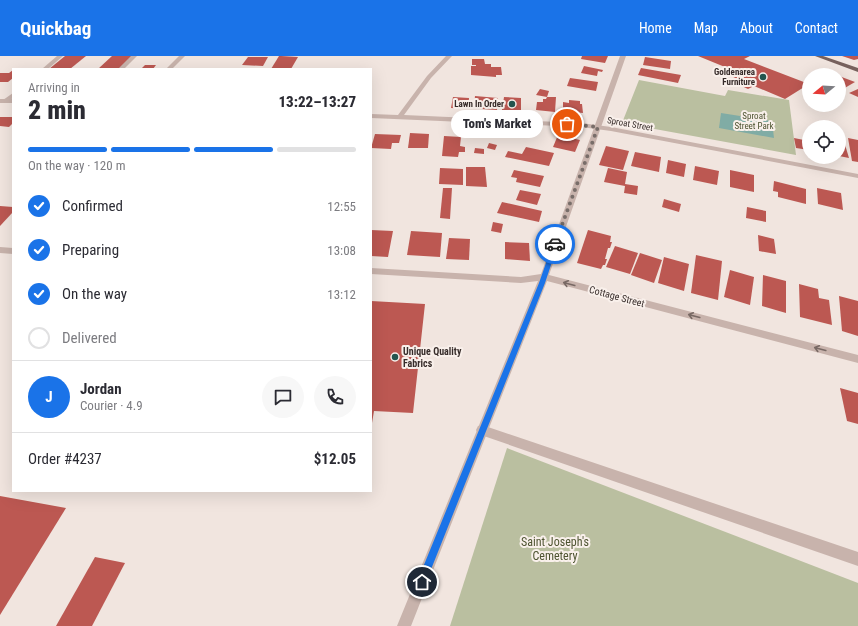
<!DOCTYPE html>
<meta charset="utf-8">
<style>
:root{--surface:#fff;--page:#f7f7f7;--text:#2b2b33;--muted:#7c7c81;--line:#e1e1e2;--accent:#1a73e8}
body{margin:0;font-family:"Roboto Condensed",sans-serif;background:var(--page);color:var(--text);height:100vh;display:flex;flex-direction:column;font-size:15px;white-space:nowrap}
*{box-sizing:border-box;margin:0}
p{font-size:13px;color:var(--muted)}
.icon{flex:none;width:22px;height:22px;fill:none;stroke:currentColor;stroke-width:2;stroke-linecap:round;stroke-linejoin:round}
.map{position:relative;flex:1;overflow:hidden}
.side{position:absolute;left:12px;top:12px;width:360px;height:424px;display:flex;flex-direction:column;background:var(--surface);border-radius:0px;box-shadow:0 4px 16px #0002}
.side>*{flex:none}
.needle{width:26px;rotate:252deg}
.tools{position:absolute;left:802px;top:12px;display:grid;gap:8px}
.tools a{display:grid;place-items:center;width:44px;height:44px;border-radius:50%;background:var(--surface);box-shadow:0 4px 16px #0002;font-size:20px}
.pin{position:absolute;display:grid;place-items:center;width:34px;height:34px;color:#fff;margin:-17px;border:2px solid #fff;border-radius:50%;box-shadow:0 1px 4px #0007}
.courier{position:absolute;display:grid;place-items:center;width:40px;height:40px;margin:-20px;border:3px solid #1a73e8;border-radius:50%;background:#fff;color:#222;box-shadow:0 1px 5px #0007}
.bubble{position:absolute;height:28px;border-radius:14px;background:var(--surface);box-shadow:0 4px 16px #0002;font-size:13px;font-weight:800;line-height:28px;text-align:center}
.head em{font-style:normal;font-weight:800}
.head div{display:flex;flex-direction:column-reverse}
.head{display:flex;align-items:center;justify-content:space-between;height:68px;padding:0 16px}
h1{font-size:26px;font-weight:800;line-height:30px}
.bar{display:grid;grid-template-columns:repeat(4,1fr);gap:6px 4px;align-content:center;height:48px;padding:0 16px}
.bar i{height:5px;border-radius:3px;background:var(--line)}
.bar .selected{background:var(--accent)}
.bar p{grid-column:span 4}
.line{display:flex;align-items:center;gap:10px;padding:0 16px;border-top:1px solid var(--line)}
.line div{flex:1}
.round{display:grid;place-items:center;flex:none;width:42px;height:42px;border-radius:21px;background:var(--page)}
ol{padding:0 16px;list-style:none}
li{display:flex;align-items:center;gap:12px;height:44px}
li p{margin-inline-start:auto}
li .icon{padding:4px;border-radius:50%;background:var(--accent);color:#fff;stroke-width:4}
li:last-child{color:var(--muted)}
li i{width:22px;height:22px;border:2px solid var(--line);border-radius:50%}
header{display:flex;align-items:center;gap:24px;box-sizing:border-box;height:56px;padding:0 20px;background:var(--accent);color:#fff}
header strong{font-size:19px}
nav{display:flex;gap:22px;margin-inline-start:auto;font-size:14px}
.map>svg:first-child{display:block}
</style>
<header>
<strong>Quickbag</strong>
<nav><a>Home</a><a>Map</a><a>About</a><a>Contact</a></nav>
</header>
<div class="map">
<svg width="858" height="570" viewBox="0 0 858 570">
<rect width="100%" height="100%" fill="#f1e5df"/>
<g fill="#babfa0">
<polygon points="639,24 725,40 728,34 789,44 796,99 622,67"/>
<polygon points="507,392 858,527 858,570 450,570"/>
</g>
<polygon fill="#80aca5" points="721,57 772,65 774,82 719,72"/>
<g fill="#bc5852">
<polygon points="65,0 86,0 70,13 49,13"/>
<polygon points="112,0 133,0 119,13 98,13"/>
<polygon points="279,0 281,0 298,1 291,13 271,13"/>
<polygon points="582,0 608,0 605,7 581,3"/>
<polygon points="698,0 750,0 744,3 809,28 785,43 754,30 748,33 729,24 742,18"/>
<polygon points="842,0 858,0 858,3 854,4"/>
<polygon points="248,1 268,1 263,10 242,9"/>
<polygon points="645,1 671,5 670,13 643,9"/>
<polygon points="472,3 484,3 485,8 491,8 491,11 501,11 502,19 496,19 496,21 471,19 471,10 476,10 476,9 472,9"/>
<polygon points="145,9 156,9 153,13 141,13"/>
<polygon points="584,10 603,14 602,16 598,15 597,20 581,17"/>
<polygon points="641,12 681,19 678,27 638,19"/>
<polygon points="13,14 13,22 8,26 0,26 0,17 9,17"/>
<polygon points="839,20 855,26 843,33 839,32"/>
<polygon points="570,22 598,26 596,35 567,30"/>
<polygon points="540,33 549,35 547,41 536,39"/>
<polygon points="858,33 858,41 849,37"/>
<polygon points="475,40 498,42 497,54 482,53 483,50 474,50"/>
<polygon points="453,41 469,42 468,53 451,52"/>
<polygon points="504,41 521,42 521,55 502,54"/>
<polygon points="547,41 556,41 555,56 536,54 537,46 543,46 543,43 546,43"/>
<polygon points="569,44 580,45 580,48 582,48 583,57 563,55 563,46 569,47"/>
<polygon points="0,61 13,61 13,67 9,71 0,70"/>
<polygon points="410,77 429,78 428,92 408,92"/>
<polygon points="375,78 401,79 399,87 392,87 391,93 371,92"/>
<polygon points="558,79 580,84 575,96 553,91"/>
<polygon points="444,80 461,81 460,90 465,91 465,96 459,96 458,101 442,100"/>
<polygon points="794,82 809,85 809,94 796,92"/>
<polygon points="839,82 843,82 849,102 839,100"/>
<polygon points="848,82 858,84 858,106 852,105"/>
<polygon points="489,87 497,89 495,94 487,92"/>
<polygon points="606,90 629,95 623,114 599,109"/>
<polygon points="526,91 554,97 549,110 505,101 508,95 522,98"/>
<polygon points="475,92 484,93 484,98 474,97"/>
<polygon points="635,96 661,101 659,116 631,110"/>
<polygon points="668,104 686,108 684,121 666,117"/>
<polygon points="695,110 719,115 717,129 693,124"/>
<polygon points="466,111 485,111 487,131 466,130"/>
<polygon points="440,112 463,113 463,129 439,128"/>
<polygon points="608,112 627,116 625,128 638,130 637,139 624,137 625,130 604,126"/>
<polygon points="514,114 544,120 540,131 516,126 517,122 511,121"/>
<polygon points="730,114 754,119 754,136 730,131"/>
<polygon points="774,125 806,133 806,148 778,141 778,136 773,135"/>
<polygon points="443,132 452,132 450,163 440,162"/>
<polygon points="817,132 841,137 843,154 818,148"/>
<polygon points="520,134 541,138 537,149 516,144"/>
<polygon points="664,143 681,148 679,156 662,151"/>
<polygon points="502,146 542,155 539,166 497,157"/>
<polygon points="0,150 13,151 13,156 0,170"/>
<polygon points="747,151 766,155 766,166 746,162"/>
<polygon points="493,166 503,168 501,177 491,175"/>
<polygon points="371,174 393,175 388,201 371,200"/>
<polygon points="588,174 611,180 610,186 612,186 610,192 608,192 605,203 607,203 605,209 603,209 601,213 577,207"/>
<polygon points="411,175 442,177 440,201 407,199"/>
<polygon points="758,179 774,183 776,198 759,195"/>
<polygon points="449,182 470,183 469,204 446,203"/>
<polygon points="505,186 529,187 530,205 505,203"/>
<polygon points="615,190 638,197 630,218 606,211"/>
<polygon points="640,197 662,204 654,227 631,219"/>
<polygon points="696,199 722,205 718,244 691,237"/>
<polygon points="664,201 689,208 684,235 658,227"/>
<polygon points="730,214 754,221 750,249 724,241"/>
<polygon points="763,219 786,225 786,257 762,250"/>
<polygon points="799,228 818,233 819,242 829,244 832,269 800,261"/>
<polygon points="839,240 858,245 858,280 842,275"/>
<polygon points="371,245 425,248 413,357 374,355 372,367"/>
<polygon points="840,332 858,337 858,368 847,365"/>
<polygon points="0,440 66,452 0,559"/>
<polygon points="95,501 125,507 92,570 56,570"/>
</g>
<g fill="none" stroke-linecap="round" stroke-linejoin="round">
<g fill="#c8b3ac" fill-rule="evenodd">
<polygon points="57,0 63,0 48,13 42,13"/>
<polygon points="131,0 137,0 124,13 118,13"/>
<polygon points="13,37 13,42 7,46 3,46 3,44"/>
<polygon points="482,369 858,496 858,510 478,378 476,374 478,370"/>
</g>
<g fill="#c8b3ac" fill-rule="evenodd">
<polygon points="179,0 185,0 172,13 166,13"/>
<polygon points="446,0 452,0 431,22 404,59 581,67 611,71 858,118 858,122 611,75 581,71 371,62 371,58 398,59 427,20"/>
<rect x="0" y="43" width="13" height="4"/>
</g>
<g fill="#c8b3ac" fill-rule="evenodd">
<polygon points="620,0 626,0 549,219 858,299 858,307 547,225 411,570 397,570 538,225 521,227 371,218 371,212 521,221 541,218"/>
<polygon points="0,191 13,192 13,198 0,197"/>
</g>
<polygon fill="#77615d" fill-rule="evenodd" points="815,0 823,0 858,12 858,16"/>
</g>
<defs><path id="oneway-shaft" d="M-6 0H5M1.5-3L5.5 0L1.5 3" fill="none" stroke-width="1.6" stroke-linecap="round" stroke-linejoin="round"/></defs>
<g stroke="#786964">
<use href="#oneway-shaft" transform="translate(569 228) rotate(-165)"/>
<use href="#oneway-shaft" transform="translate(694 260) rotate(-165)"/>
<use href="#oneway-shaft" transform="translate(820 293) rotate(-165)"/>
</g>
<polygon fill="#1a73e8" points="553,187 558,188 545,227 426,526 425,529 422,530 419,529 417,526 539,227"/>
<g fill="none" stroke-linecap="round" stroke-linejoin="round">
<polyline stroke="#786d69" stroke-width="4" stroke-dasharray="0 7.2" points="555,188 598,71 567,68"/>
</g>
<g fill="#23554f" stroke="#f9f0eb" stroke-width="1.5">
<circle cx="763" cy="21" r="4"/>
<circle cx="512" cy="48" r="4"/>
<circle cx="395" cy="301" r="4"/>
</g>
<g text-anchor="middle" stroke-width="4" stroke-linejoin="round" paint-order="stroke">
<g font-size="9" font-weight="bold" fill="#372c2a" stroke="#f9f0eb" text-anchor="end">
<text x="755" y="19">Goldenarea<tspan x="755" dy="10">Furniture</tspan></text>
<text x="504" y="51">Lawn In Order</text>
</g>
<g font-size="9" fill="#4d5330" stroke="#f9f0eb">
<text x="754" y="63">Sproat<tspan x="754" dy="10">Street Park</tspan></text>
</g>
<g font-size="9" fill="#372c2a" stroke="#f9f0eb">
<text transform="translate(630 68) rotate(10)" y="3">Sproat Street</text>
</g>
<g font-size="10" fill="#372c2a" stroke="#f9f0eb">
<text transform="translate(617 240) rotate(15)" y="4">Cottage Street</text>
</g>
<g font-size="10" font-weight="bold" fill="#372c2a" stroke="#f9f0eb" text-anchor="start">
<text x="403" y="299">Unique Quality<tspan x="403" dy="12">Fabrics</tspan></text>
</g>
<g font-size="12" fill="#4d5330" stroke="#f9f0eb">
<text x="555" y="490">Saint Joseph's<tspan x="555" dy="14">Cemetery</tspan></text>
</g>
</g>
</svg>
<div class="tools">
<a><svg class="needle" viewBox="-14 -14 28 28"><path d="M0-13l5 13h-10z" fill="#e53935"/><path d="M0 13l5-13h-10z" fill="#7c7c81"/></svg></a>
<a><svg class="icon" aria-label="locate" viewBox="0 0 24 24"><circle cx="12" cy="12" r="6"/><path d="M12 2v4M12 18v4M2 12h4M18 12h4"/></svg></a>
</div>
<div class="pin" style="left:567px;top:68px;background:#ea580c"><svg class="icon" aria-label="bag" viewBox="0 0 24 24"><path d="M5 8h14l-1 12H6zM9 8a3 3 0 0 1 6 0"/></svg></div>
<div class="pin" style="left:422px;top:526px;background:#1f2937"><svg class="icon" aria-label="home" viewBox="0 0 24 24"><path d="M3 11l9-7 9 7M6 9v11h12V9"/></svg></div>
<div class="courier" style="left:555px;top:188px"><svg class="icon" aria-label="car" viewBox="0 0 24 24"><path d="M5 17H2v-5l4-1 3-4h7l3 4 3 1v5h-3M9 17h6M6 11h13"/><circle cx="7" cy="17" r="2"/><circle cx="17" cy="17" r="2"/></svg></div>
<div class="bubble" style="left:451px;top:54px;width:92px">Tom's Market</div>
<section class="side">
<div class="head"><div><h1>2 min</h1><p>Arriving in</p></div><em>13:22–13:27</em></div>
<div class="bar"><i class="selected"></i><i class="selected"></i><i class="selected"></i><i></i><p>On the way · 120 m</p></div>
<ol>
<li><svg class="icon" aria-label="check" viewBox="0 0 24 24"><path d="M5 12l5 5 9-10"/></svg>Confirmed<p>12:55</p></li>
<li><svg class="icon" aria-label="check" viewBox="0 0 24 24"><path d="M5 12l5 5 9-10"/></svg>Preparing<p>13:08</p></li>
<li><svg class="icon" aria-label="check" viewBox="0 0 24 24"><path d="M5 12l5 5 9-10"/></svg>On the way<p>13:12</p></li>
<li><i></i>Delivered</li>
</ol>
<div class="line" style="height:72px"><b class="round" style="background:var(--accent);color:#fff">J</b><div><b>Jordan</b><p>Courier · 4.9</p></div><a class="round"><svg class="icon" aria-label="chat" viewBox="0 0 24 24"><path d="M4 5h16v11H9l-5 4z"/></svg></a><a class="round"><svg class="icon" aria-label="phone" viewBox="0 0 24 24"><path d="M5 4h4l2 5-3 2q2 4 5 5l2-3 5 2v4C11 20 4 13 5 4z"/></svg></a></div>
<div class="line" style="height:52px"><div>Order #4237</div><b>$12.05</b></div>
</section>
</div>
